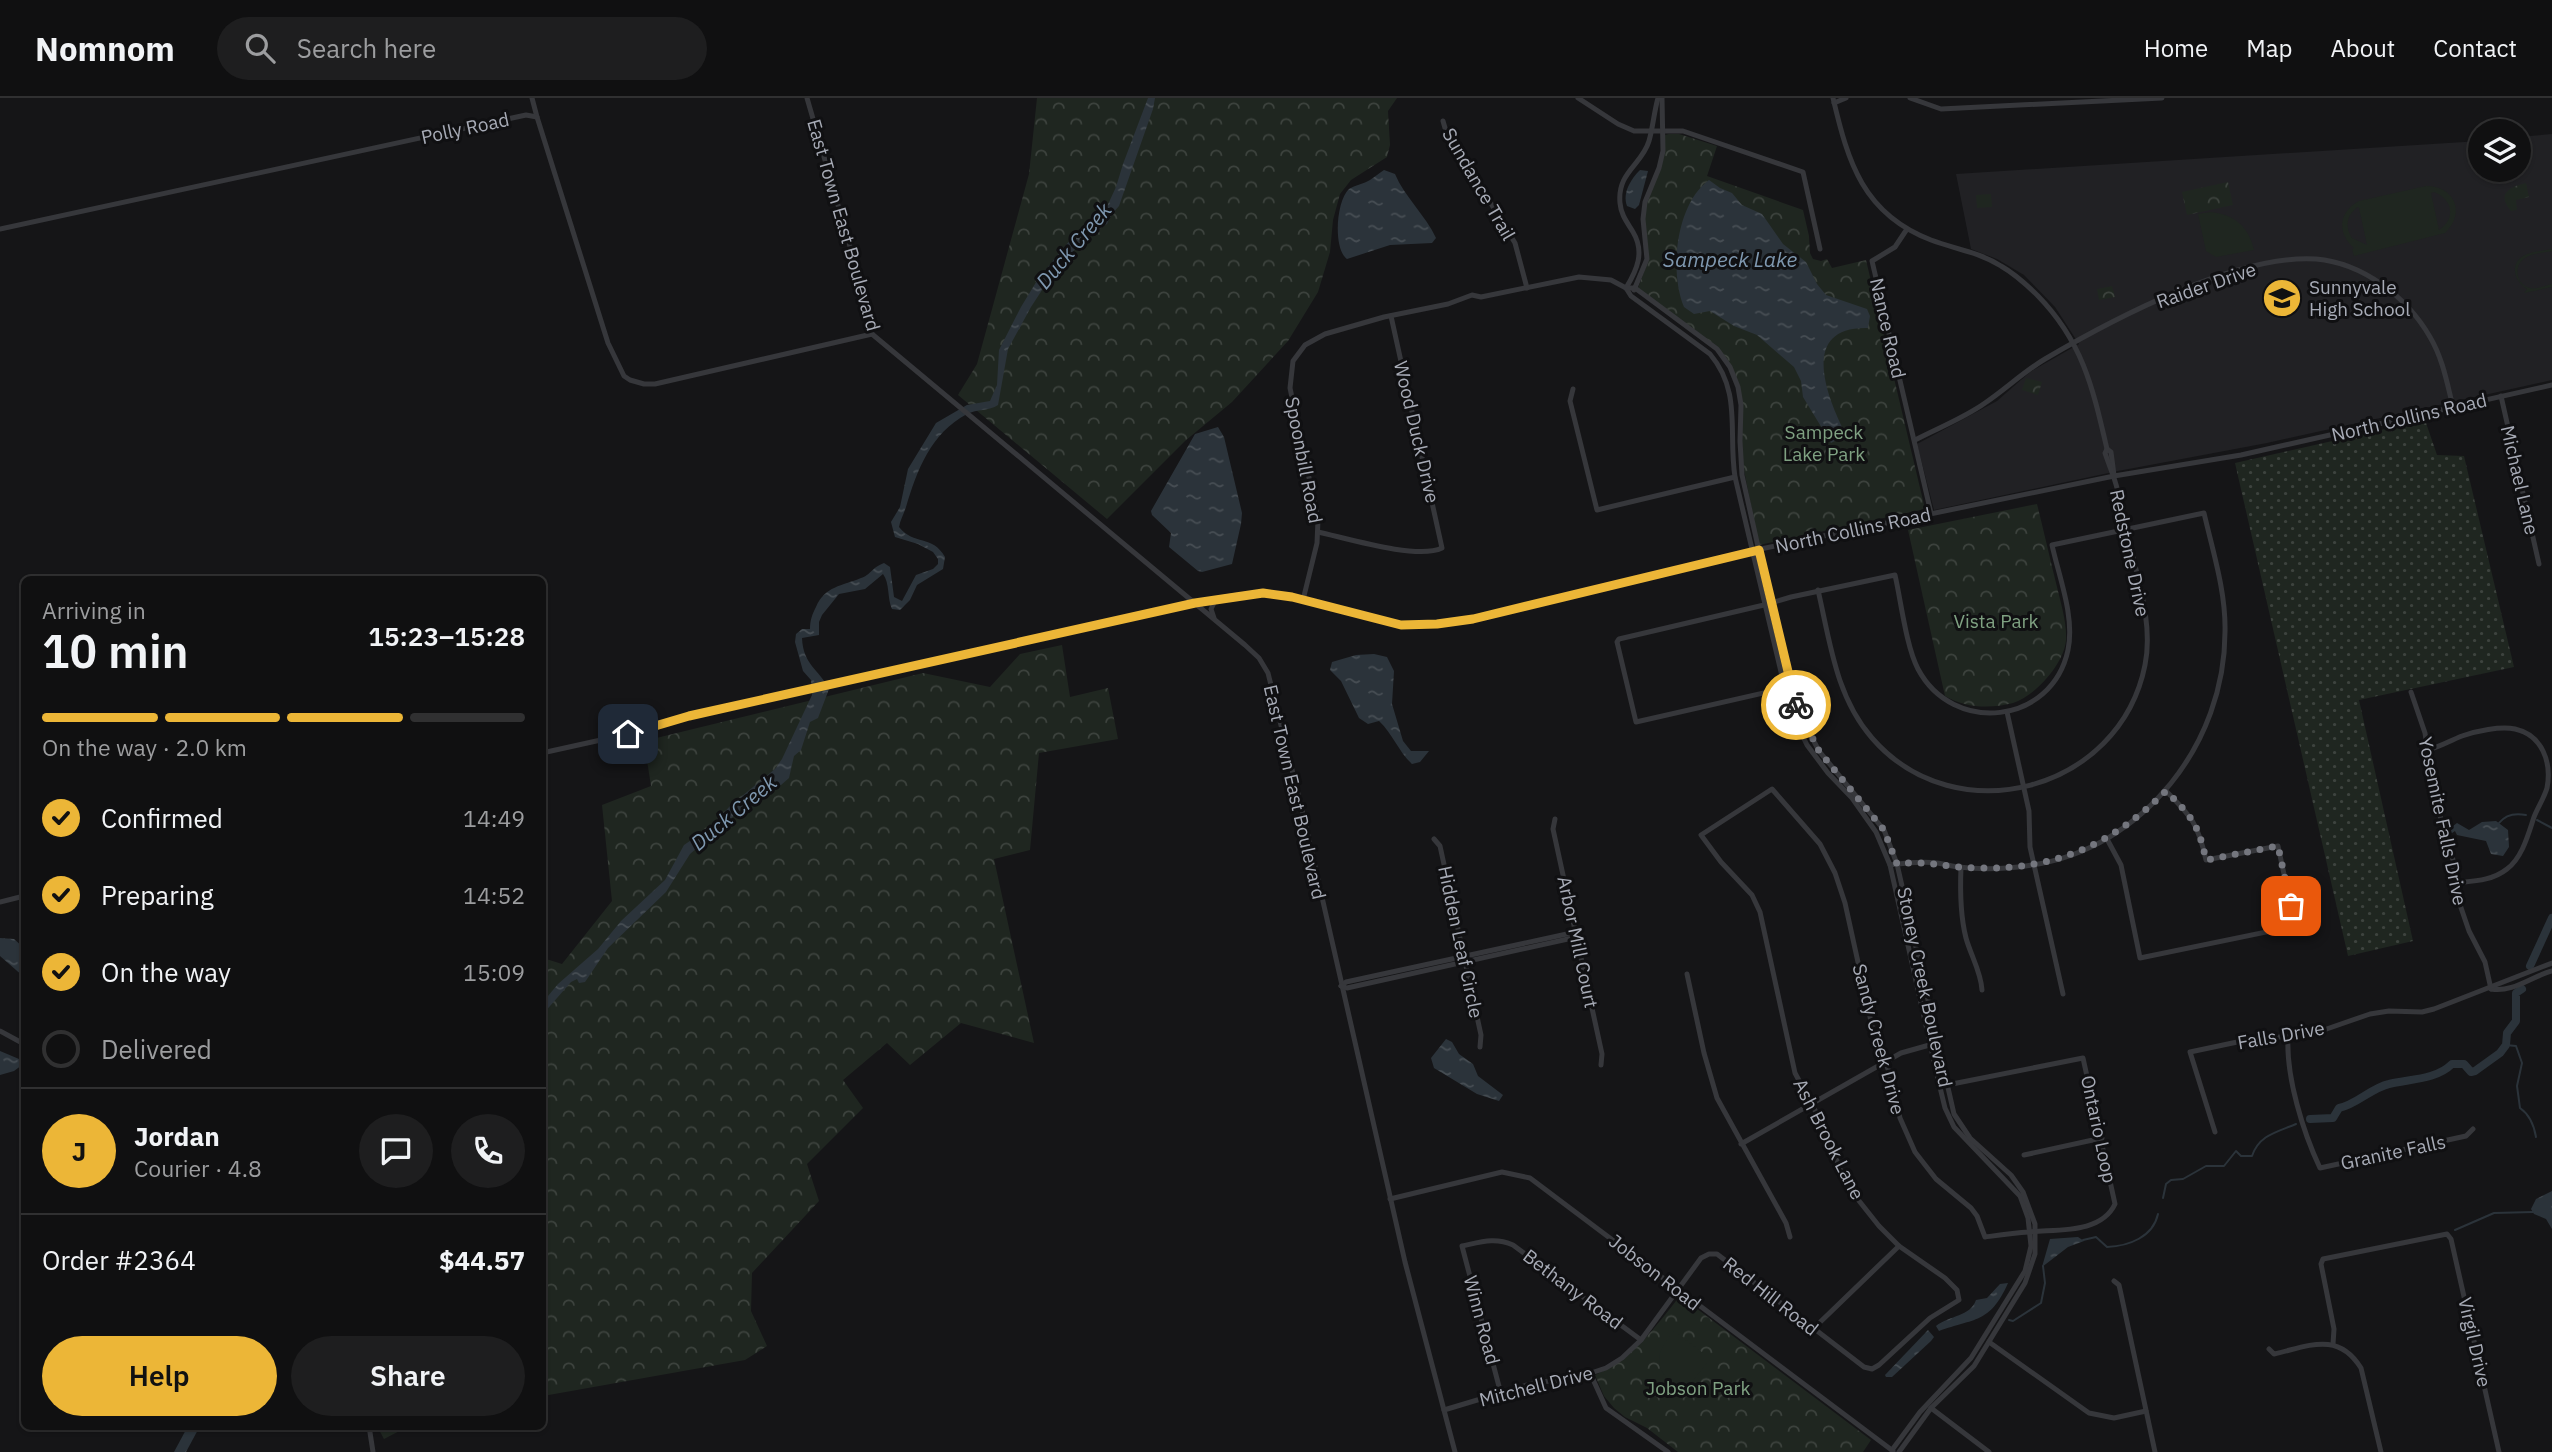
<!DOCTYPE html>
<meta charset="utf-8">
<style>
:root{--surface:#101011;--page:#1e1e1f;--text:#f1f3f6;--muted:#9c9d9f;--line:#303031;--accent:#ecb637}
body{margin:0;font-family:"IBM Plex Sans",sans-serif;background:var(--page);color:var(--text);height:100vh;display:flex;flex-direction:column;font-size:26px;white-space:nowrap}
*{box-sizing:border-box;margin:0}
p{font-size:23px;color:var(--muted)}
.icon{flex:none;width:38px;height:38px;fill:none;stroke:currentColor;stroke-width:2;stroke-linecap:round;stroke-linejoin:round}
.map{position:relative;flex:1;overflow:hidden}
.panel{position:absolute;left:21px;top:478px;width:525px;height:854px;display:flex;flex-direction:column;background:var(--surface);border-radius:10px;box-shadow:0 2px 5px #0004,0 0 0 2px var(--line)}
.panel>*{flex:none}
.controls{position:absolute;left:2468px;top:21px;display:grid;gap:14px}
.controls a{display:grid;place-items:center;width:63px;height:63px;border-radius:50%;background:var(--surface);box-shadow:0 2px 5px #0004,0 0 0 2px var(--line);font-size:35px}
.pin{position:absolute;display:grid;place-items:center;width:60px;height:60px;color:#fff;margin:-30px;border-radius:14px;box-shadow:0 4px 10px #0006}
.courier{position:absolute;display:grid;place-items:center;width:70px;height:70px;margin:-35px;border:5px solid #ecb637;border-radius:50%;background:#fff;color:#222;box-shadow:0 2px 9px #0007}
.headline em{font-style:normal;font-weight:600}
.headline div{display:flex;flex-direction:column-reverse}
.headline{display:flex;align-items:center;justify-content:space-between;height:119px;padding:0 21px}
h1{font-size:46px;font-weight:600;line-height:52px}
.bar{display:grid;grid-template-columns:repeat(4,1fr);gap:10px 7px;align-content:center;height:84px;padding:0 21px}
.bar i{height:9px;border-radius:5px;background:var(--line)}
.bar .active{background:var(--accent)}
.bar p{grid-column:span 4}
.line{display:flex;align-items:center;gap:18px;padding:0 21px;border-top:2px solid var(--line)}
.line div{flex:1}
.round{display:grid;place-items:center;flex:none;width:74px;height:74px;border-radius:37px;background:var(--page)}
ol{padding:0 21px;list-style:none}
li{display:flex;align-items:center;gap:21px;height:77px}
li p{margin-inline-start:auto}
li .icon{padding:7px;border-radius:50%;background:var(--accent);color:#111;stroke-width:4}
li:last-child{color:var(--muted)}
li i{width:38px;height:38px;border:4px solid var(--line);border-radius:50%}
.action{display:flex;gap:14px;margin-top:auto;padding:14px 21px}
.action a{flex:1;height:80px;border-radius:42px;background:var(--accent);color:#111;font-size:28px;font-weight:600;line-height:80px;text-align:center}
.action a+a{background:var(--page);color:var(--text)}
header{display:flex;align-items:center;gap:42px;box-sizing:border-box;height:98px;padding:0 35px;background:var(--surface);border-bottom:2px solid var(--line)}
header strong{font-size:33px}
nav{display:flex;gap:38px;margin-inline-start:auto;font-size:24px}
.search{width:490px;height:63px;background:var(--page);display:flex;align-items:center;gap:18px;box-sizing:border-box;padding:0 24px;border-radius:38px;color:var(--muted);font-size:26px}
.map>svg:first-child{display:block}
</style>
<header>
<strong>Nomnom</strong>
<div class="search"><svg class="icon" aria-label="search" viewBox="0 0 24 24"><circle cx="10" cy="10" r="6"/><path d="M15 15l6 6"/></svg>Search here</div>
<nav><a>Home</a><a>Map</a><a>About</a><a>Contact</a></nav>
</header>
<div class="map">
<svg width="2552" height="1354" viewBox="0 0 2552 1354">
<defs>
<pattern id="grass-dots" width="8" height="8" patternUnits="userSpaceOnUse" patternTransform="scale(1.75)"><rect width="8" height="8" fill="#1f2620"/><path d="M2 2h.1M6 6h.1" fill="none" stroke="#3d433e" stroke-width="1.8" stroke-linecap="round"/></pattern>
<pattern id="forest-crowns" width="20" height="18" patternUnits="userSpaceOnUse" patternTransform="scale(1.75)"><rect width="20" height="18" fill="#1f2620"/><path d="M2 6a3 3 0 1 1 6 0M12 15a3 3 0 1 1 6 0" fill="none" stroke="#3d433e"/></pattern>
<pattern id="water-ripples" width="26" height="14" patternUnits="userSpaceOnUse" patternTransform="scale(1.75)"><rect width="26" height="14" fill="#2b333a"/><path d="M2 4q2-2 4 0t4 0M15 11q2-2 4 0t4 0" fill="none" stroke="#474e54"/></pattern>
</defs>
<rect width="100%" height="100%" fill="#151517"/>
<polygon fill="#212124" points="2552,36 2552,282 2267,345 2118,373 1934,412 1917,346 1997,303 2030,274 2079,246 2055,209 2024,177 1997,161 1971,151 1956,76 2480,43 2480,72 2518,72 2518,39"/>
<polygon fill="url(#grass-dots)" points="2425,322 2437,357 2464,358 2514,569 2359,602 2413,843 2348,858 2235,365"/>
<g fill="url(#forest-crowns)">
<polygon points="1037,0 1397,0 1388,13 1390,47 1387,59 1351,82 1340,96 1333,122 1330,154 1318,194 1288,243 1232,304 1185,343 1107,421 958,297 977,266 1029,76"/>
<polygon points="1669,36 1679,36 1717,48 1707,78 1803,112 1809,138 1810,155 1813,161 1821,163 1827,161 1832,170 1866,162 1925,411 1759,447 1743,367 1740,289 1718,250 1638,190 1647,166 1644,119 1647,100 1658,77 1665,37"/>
<polygon points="2228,84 2233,107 2187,117 2182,94"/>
<path d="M2526,85L2529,99L2516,102L2517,112L2511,113C2496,95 2510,89 2526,85Z"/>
<polygon points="1991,96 1992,109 1977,110 1976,97"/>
<polygon points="2112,188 2115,199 2099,202 2097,191"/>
<polygon points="2026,280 2042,284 2038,297 2022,292"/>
<path d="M2037,406C2044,434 2050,461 2057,489C2061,506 2067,525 2066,542C2064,566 2035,598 2013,605C1990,611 1965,610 1945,598L1908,432Z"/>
<polygon points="1062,547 1070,599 1108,590 1118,641 1039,655 1030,752 994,761 1034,945 961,925 910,967 887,945 843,982 863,1010 807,1066 819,1103 752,1175 751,1213 767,1248 745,1262 543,1298 543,860 562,866 612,803 602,707 651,688 644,643 923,575 990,589 1020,556"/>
<path d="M1680,1198L1871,1342L1863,1354H1678L1647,1330L1625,1319L1614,1310L1604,1298L1595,1277C1633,1261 1655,1229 1680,1198Z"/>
<polygon points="377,1328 409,1328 384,1341"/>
</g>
<g fill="#1f2620" fill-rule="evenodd">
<path d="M2426,88C2455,88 2466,115 2445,135L2354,158L2352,151L2354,150C2337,135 2338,114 2359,103ZM2434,94C2453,101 2456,121 2439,132L2431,95ZM2358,109L2359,110L2367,147L2352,140C2345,129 2346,117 2358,109Z"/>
<path d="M2211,114C2235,117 2248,128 2254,152L2216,159L2206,153L2198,116Z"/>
<path d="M2552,151V153C2544,155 2532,155 2525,160C2513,167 2516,187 2530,190C2537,191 2545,188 2552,186V189L2524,195L2527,191C2515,184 2509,167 2523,158C2531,153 2543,153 2552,151Z"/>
<path d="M1674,1233L1707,1258V1265L1683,1295C1656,1274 1650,1260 1674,1233Z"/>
</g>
<g fill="url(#water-ripples)">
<path d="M1148,0H1155L1153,11L1119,108L1111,117L1107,126L1090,137L1057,169L1031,209L1008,251L998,307C989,313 977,311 967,316C931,335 917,372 906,409C904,416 900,422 899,429C914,448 932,436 945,459L943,471L917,487L910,502L900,512L892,511C887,500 890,485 883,476L865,491L839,496L822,517L819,524V537L802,540C803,567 819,571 829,591L818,620L810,624L801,652L794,658L789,680L781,687L766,692L751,703L690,756L666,794L608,850L585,884L579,885L577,881L571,884L543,916V904L558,886L598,851L621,823L665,782L684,747L712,728L730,708L775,671L782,661L812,597L811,582L803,573L795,544L796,536L802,531H810C810,522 812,517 816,509C825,488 842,488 861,480C871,477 871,470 884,465L890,469L894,499L902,503L916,477L933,471L938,466V461L933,454L918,446L895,439L891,424L900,409L908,371L936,325L967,307L990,303L997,287L999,252L1021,209L1038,181L1065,148L1083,129L1104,115L1116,89L1123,66Z"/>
<path d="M1384,72L1395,76C1404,98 1426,118 1436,140L1432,145L1390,147L1347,161C1333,151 1336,103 1349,91C1355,87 1364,86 1370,82C1375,79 1379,75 1384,72Z"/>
<path d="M1640,72L1648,73L1639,107L1635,111L1627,108C1622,95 1631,81 1640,72Z"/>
<path d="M1709,82L1720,90L1732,95L1742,107L1762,116L1783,146L1806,164L1817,186L1826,197L1867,211L1870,218L1868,230C1798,228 1827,300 1846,337L1831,345L1803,299L1801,283L1794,269L1757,237L1734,228L1710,213L1694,216L1684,209C1669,173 1676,106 1709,82Z"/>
<polygon points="1218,329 1224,339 1242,415 1241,426 1232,466 1202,474 1198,473 1169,449 1171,435 1152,417 1151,413 1195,336"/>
<path d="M1374,556L1387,559L1394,573L1392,606L1403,643L1411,653H1429L1420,664L1412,666C1398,653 1393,636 1379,623L1368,626L1359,620L1341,583L1330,572L1332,564L1356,557Z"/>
<polygon points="2496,723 2508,732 2509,749 2503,758 2491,756 2486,743 2457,737 2455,733 2452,735 2448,732 2457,725 2469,732 2482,724"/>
<polygon points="0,840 14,841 24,850 24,879 0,858"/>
<polygon points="1446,941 1452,944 1459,956 1473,966 1478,978 1503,997 1499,1003 1477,996 1434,970 1431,960"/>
<polygon points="0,953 19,961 22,967 14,973 0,977"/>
<polygon points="2552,1093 2552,1131 2546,1121 2534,1116 2531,1111 2536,1101"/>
<polygon points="2078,1139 2084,1143 2068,1149 2042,1169 2050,1141"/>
<path d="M2008,1185C1990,1226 1974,1220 1939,1233L1936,1228C1950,1217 1970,1219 1976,1202L1987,1200L2000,1186Z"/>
<polygon points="1928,1232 1934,1239 1931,1243 1892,1279 1886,1279 1885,1277"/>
<polygon points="188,1328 200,1328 186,1354 174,1354"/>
</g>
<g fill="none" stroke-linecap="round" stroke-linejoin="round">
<g stroke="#2b333a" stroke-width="2">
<polyline points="2537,722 2552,730"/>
<path d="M2499,725C2506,716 2516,715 2526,717"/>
<path d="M2506,947L2516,948L2522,965L2517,988L2520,1010C2530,1017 2534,1027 2536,1039"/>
<path d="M2163,1100L2166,1086L2171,1082L2183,1081L2206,1068H2224L2236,1053L2241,1058H2252C2259,1037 2277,1034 2296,1026"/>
<polyline points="2455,1132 2494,1115 2533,1114"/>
<path d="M2083,1142L2096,1139L2107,1149C2129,1148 2153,1139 2158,1116"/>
<polyline points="2009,1222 2013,1223 2041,1205 2045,1185 2043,1168"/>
</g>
<g stroke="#2b333a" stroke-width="8">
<polyline points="2530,868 2552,820"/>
<path d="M2310,1021L2333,1020L2339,1010C2356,1007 2371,990 2389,986C2409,981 2436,982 2452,966H2464L2471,974L2475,973L2500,955L2506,947L2507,935L2516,923V895L2522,891"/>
</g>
<g stroke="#36373b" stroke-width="5">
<polyline points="532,0 537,19"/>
<polyline points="807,0 869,214 872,236 1245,547 1259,560 1268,575 1304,720 1405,1164 1455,1354"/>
<polyline points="1578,0 1618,26 1634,33 1683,33 1803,74 1820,151"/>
<polyline points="1910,0 1941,11 2162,0"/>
<polyline points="1834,5 1846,0"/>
<polyline points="1443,23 1445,30 1515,145 1527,190"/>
<polyline points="0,131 526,17 537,19 608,245 624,278 630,282 644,286 655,286 872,236"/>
<polyline points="1907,131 1895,149 1872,163 1931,415"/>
<path d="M1626,190L1631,198L1710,256C1742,294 1728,334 1735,379L1790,612L1807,647L1828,675L1852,700L1876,734L1890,767L1938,981L1945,1010L1954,1029L2020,1098L2028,1120L2031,1148L2025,1173L1971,1260L1920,1314L1892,1352"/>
<path d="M1626,190C1637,172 1645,154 1633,134C1627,124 1621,117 1620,105C1617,74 1642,67 1649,43C1653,29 1654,14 1658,0"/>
<polyline points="1634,192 1647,161 1643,121 1645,104 1659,70 1663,53 1662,0"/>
<polyline points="1573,291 1570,303 1597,412 1735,379"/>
<polyline points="2501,298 2539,466"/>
<path d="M1915,342C1938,330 1964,320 1985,305C2006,291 2023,274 2045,261C2113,221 2236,156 2316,161C2363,165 2407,199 2430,239C2443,261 2447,285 2453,309"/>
<polyline points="2107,351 2111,354 2114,377"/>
<path d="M1318,434C1346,440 1417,462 1442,450L1391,218"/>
<path d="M1818,492C1830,544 1836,599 1872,640C1956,737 2120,693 2145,567C2153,528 2139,485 2130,447C2125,425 2121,401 2114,380C2111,371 2108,364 2105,355L2107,351C2093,291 2083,244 2038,198C2027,187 2015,176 2001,168C1979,154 1955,151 1931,142C1863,116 1848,64 1833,0"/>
<polyline points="1303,502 1317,445 1318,422 1290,290 1293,263 1305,247 1325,236 1384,219 1448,206 1472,197 1481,199 1579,179 1611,182 1626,190 1635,190 1717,251 1730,269 1738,289 1741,307 1740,343 1742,377 1791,596 1797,611 1819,653 1884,732 1897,766 1954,1016 1970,1040 2011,1077 2023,1094 2035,1126 2035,1156 2025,1185 1974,1268 1931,1310 1899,1354"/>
<polyline points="1214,520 1211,511 1216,501"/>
<path d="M1790,589L1636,624L1617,544L1619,541L1764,507L1791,499L1895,477C1901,503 1906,548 1918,571C1953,637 2052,627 2068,552C2075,519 2059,479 2052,447L2204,415C2213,454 2226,494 2225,534C2225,645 2144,750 2032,767C2008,771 1983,772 1958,769C1951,768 1944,766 1937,765C1921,763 1906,765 1890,767"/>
<polyline points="2411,594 2425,635 2434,697 2453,762 2456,795 2469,833 2485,864 2491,891"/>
<polyline points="2007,614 2029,713 2030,749 2063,896"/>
<path d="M2427,652C2440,649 2449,643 2462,638C2476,633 2500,628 2515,631C2542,637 2552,664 2547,690C2544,700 2538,709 2534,719C2528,737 2522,760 2507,771C2492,783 2473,783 2455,785"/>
<path d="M542,655L628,636L689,618L1195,505C1217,501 1242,494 1265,496C1310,498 1353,518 1397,526C1420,531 1451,524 1473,521L1751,453L2114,378L2241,357L2552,287"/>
<polyline points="1555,721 1553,731 1602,956 1601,967"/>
<polyline points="1434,741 1440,748 1481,937 1480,949"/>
<path d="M2107,741L2121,767L2140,860L2295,828L2278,748L2206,762C2198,726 2192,719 2166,693"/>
<path d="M1961,769C1960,793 1960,817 1966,840C1971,858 1981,874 1982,892"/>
<polyline points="0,804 24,798"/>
<polyline points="1687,876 1704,955 1717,1000 1786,1125 1790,1139"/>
<polyline points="1341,888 1346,884 1576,834"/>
<polyline points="1341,888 1347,890 1577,839"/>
<path d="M2491,891C2513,895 2532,878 2552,873"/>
<polyline points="0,933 24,946"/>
<path d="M2288,939C2286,979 2303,1034 2320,1070L2466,1038L2473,1031"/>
<polyline points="2215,1034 2190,954 2261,939 2288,939 2318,934 2370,916 2389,913 2422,914 2434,911 2552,865"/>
<polyline points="1741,1046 1901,955 1933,946"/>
<polyline points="2024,1057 2102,1040"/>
<polyline points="1390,1101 1502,1074 1530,1080 1893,1353"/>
<polyline points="2114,1183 2119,1187 2121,1196 2155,1354"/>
<polyline points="1813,1231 1899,1148"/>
<polyline points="1989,1244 2089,1315 2114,1320 2146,1313"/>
<polyline points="2333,1246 2334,1231 2321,1166 2323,1161 2447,1136 2451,1141 2499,1354"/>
<path d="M2269,1251L2274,1256C2309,1248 2338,1233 2361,1270L2381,1354"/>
<polyline points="1591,1277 1606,1310 1668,1354"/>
<path d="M1501,1296L1462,1148C1481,1144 1495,1139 1513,1147L1641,1242"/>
<polyline points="1931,1310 1989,1354"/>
<path d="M1444,1312L1537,1284L1570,1282L1606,1270L1622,1260L1641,1242L1701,1160L1709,1156H1717L1864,1269L1872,1271L1879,1267L1930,1220L1959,1202L1957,1192L1945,1180L1899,1148L1879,1128L1856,1099L1840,1071L1825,1031L1795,975L1760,814L1752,797L1721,764L1701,737L1772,691L1820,746L1835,775L1845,805L1874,937L1888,971L1900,1020L1915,1054L1936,1081L1971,1110L1977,1118L1985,1139C2000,1137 2014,1135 2029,1134C2057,1131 2101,1136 2115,1106L2083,960L1947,987"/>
<polyline points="369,1328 373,1354"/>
</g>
</g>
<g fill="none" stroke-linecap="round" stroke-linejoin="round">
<path stroke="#74767e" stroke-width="7" stroke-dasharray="0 12.6" d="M1796,607L1819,653L1884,732L1897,766C1928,762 1948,770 1978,770C2055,772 2111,747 2166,693C2192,719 2198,725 2206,762L2278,748L2291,808"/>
<polyline stroke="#ecb637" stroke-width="9" points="628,636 689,618 1195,505 1263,495 1292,499 1401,527 1437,526 1473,521 1759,452 1796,607"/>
</g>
<defs>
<g id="school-disc" transform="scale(2.0125)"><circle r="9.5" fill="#ecb637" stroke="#101012"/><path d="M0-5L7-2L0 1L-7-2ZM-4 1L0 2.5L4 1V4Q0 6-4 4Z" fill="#111"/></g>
</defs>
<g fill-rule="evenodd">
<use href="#school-disc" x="2282" y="200"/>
</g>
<g text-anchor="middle" stroke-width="6" stroke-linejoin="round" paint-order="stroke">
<g font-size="19" fill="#a7abb6" stroke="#101012">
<text transform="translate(465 30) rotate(-12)" y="7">Polly Road</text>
<text transform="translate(1479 86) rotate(60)" y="7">Sundance Trail</text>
<text transform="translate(844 127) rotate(74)" y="7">East Town East Boulevard</text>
<text transform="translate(2206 187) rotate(-19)" y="7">Raider Drive</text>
<text transform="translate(1888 230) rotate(77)" y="7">Nance Road</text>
<text transform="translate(2409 319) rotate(-13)" y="7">North Collins Road</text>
<text transform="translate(1417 334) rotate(77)" y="7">Wood Duck Drive</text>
<text transform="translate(1304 362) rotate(79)" y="7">Spoonbill Road</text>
<text transform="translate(2520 382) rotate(77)" y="7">Michael Lane</text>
<text transform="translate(1853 432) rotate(-12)" y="7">North Collins Road</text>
<text transform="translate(2130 455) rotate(78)" y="7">Redstone Drive</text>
<text transform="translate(1295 694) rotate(77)" y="7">East Town East Boulevard</text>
<text transform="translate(2443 723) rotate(78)" y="7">Yosemite Falls Drive</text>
<text transform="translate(1461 844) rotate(78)" y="7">Hidden Leaf Circle</text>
<text transform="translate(1578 844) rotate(78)" y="7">Arbor Mill Court</text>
<text transform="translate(1925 889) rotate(78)" y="7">Stoney Creek Boulevard</text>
<text transform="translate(2281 937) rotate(-10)" y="7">Falls Drive</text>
<text transform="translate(1879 941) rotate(75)" y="7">Sandy Creek Drive</text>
<text transform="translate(2099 1031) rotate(78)" y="7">Ontario Loop</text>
<text transform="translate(1829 1041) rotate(63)" y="7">Ash Brook Lane</text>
<text transform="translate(2393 1054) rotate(-12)" y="7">Granite Falls</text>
<text transform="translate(1655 1174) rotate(38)" y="7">Jobson Road</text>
<text transform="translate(1573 1191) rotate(37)" y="7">Bethany Road</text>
<text transform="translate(1771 1198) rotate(38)" y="7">Red Hill Road</text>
<text transform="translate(1482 1222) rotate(75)" y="7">Winn Road</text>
<text transform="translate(2475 1244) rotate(77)" y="7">Virgil Drive</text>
<text transform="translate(1536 1288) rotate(-14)" y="7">Mitchell Drive</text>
</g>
<g font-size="19" fill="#a7abb6" stroke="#101012" text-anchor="start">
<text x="2309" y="196">Sunnyvale<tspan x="2309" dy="22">High School</tspan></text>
</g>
<g font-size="19" fill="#7fa182" stroke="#101012">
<text x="1824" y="341">Sampeck<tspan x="1824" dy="22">Lake Park</tspan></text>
<text x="1996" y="530">Vista Park</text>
<text x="1698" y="1297">Jobson Park</text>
</g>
<g font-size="21" font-style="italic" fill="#7f98b0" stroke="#101012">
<text transform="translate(1074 148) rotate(-50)" y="7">Duck Creek</text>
<text x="1730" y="169">Sampeck Lake</text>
<text transform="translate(734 715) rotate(-40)" y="7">Duck Creek</text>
</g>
</g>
</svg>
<div class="controls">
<a><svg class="icon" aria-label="layers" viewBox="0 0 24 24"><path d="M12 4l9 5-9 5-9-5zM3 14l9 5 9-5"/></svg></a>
</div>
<div class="pin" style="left:2291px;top:808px;background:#ea580c"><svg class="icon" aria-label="bag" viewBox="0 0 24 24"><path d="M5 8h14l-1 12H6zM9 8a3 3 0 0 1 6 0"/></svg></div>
<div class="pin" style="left:628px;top:636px;background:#1f2937"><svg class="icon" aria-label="home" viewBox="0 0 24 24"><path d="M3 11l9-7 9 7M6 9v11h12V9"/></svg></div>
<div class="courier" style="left:1796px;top:607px"><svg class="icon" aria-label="bike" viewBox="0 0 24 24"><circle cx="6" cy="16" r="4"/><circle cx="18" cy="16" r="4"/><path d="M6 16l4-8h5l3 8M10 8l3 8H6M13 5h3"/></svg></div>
<section class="panel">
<div class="headline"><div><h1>10 min</h1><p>Arriving in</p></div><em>15:23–15:28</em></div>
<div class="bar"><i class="active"></i><i class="active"></i><i class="active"></i><i></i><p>On the way · 2.0 km</p></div>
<ol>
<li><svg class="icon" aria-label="check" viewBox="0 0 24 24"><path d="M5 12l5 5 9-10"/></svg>Confirmed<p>14:49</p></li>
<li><svg class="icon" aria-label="check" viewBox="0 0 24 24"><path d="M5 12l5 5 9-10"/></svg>Preparing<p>14:52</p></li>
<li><svg class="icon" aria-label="check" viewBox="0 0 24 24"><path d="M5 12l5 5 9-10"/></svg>On the way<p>15:09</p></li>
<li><i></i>Delivered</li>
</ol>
<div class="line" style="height:126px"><b class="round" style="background:var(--accent);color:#111">J</b><div><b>Jordan</b><p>Courier · 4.8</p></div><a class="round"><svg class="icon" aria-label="chat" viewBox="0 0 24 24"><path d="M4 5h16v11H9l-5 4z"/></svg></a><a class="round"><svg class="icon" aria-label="phone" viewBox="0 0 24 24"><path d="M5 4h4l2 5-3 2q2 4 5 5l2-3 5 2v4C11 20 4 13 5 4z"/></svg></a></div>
<div class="line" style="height:91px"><div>Order #2364</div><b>$44.57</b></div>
<div class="action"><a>Help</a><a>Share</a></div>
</section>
</div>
